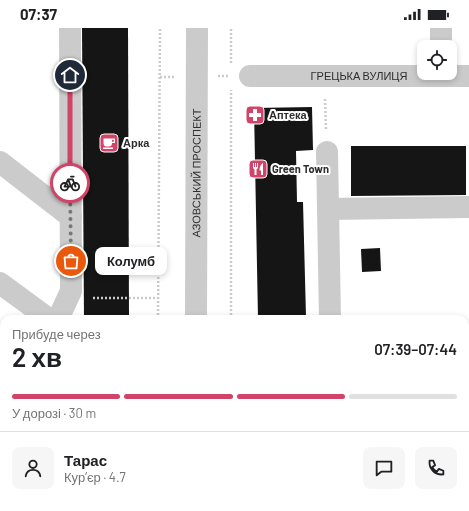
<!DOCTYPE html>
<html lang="uk">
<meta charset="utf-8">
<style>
:root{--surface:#fff;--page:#f6f6f6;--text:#202124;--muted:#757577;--line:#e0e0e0;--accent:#d24369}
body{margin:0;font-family:Barlow,sans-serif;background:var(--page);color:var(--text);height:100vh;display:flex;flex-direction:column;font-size:15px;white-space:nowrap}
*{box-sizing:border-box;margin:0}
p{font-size:13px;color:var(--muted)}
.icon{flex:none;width:22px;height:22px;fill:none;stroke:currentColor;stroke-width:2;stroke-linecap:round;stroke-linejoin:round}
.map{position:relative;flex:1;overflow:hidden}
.panel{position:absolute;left:0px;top:287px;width:469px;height:196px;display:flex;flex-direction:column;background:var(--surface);border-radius:12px 12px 0 0;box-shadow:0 2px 6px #0003}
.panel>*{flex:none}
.buttons{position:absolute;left:417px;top:12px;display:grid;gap:8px}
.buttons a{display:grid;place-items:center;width:40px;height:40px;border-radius:8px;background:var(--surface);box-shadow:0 2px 6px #0003;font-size:20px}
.pin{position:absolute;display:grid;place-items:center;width:34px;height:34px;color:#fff;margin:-17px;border:2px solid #fff;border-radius:50%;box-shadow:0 1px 4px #0007}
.courier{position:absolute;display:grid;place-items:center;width:40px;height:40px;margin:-20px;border:3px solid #d24369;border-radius:50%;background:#fff;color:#222;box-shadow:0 1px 5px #0007}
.bubble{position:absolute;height:28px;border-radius:8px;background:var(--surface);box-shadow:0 2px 6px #0003;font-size:13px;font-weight:600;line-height:28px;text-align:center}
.overview em{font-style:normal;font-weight:600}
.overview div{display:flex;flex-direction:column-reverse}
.overview{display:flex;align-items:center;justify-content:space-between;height:68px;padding:0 12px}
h1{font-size:26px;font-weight:600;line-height:30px}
.bar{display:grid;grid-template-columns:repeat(4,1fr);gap:6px 4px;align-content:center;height:48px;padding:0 12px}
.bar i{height:5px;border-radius:3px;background:var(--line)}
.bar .active{background:var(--accent)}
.bar p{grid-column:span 4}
.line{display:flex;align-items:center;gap:10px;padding:0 12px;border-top:1px solid var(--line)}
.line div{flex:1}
.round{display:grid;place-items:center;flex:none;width:42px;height:42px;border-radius:8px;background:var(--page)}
.status{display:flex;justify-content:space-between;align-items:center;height:28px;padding:0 20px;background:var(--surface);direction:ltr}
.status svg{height:11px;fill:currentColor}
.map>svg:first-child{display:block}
</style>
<div class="status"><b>07:37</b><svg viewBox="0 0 49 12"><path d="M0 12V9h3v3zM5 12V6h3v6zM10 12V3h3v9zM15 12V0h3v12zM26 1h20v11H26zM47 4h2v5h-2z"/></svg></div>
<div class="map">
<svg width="469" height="483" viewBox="0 0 469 483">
<rect width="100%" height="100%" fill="#fff"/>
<polygon fill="#e7eadd" points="233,479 292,479 297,483 229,483"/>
<g fill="#151515">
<polygon points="82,0 128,0 129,291 84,291"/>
<polygon points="312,79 313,122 296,123 297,174 303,174 306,289 297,289 298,291 258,291 254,80"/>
<polygon points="351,118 466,118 466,167 351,168"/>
<polygon points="380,220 381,243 362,244 361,221"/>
</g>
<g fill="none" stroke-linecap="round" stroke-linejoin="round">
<g stroke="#cbcbcb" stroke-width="2.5" stroke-dasharray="2 2" stroke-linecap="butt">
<polyline points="231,35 231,0"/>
<polyline points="218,48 229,48"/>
<polyline points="160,49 175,49"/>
<polyline points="325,71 326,102"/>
<polyline points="93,270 158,270"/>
<polyline points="158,291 160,0"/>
<polyline points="231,291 231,62"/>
<polyline points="0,299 4,294"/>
<polyline points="126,483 129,479"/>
</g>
<g stroke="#cbcbcb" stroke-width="22">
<polyline points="441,0 441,19"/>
<path id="s1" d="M250,48H469"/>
<polyline points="327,124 330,291"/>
<polyline points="0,134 71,189"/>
<polyline points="328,181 469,179"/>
<polyline points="0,255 49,291"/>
<polyline points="58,291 71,263 70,0"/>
<path id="s2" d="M196,291L197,0"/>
<polyline points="0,392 4,395"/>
<polyline points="0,439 4,434"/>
<polyline points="465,440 469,443"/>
<polyline points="309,479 315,483"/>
</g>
</g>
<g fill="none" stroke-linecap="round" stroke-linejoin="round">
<polyline stroke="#777" stroke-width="4" stroke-dasharray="0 7.2" points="70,155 71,233"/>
<polyline stroke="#d24369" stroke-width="5" points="70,47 70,155"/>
</g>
<defs>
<g id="pharmacy-square" transform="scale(1)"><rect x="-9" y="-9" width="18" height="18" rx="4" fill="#d24369" stroke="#fff"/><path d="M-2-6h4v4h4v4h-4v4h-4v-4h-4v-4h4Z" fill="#fff"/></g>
<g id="cafe-square" transform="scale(1)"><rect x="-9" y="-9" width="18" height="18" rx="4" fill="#d24369" stroke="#fff"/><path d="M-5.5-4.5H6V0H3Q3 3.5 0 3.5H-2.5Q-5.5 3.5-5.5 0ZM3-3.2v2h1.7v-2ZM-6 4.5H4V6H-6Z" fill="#fff"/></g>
<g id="restaurant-square" transform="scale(1)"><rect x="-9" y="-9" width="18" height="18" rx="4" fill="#d24369" stroke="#fff"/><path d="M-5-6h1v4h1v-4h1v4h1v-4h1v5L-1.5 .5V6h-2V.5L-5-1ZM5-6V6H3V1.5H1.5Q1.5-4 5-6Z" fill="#fff"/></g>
</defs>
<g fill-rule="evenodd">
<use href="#pharmacy-square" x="255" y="87"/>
<use href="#cafe-square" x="109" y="115"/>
<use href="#restaurant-square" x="258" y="141"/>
</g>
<g text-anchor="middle" stroke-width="4" stroke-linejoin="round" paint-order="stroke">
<g font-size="11" fill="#2e2e2e" stroke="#fff">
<text dy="4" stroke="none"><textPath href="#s1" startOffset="109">ГРЕЦЬКА ВУЛИЦЯ</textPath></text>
<text dy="4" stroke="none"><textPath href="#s2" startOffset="146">АЗОВСЬКИЙ ПРОСПЕКТ</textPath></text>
</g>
<g font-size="11" font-weight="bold" fill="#2e2e2e" stroke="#fff" text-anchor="start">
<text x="269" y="91">Аптека</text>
<text x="123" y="119">Арка</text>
<text x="272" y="145">Green Town</text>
</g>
</g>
</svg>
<div class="buttons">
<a><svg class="icon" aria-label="locate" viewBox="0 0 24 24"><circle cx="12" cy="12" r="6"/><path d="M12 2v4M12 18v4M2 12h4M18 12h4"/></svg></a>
</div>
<div class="pin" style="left:71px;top:233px;background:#ea580c"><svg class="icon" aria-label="bag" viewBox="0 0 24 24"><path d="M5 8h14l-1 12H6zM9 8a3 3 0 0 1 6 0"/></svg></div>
<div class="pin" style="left:70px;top:47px;background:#1f2937"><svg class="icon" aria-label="home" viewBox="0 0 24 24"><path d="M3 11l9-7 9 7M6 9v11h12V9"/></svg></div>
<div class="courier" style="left:70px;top:155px"><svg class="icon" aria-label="bike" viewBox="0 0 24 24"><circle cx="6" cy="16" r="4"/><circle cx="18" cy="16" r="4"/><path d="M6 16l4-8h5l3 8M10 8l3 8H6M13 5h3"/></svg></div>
<div class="bubble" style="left:95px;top:219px;width:72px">Колумб</div>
<section class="panel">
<div class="overview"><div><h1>2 хв</h1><p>Прибуде через</p></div><em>07:39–07:44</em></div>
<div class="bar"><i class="active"></i><i class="active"></i><i class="active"></i><i></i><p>У дорозі · 30 m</p></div>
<div class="line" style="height:72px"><a class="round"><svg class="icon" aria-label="person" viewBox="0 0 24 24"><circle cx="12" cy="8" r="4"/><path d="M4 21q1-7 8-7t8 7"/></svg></a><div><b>Тарас</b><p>Кур’єр · 4.7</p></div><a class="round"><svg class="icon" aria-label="chat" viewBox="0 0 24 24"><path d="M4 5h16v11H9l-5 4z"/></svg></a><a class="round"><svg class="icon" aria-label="phone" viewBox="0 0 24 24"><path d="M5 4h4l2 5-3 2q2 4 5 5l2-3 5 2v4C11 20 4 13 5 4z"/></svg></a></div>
</section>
</div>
